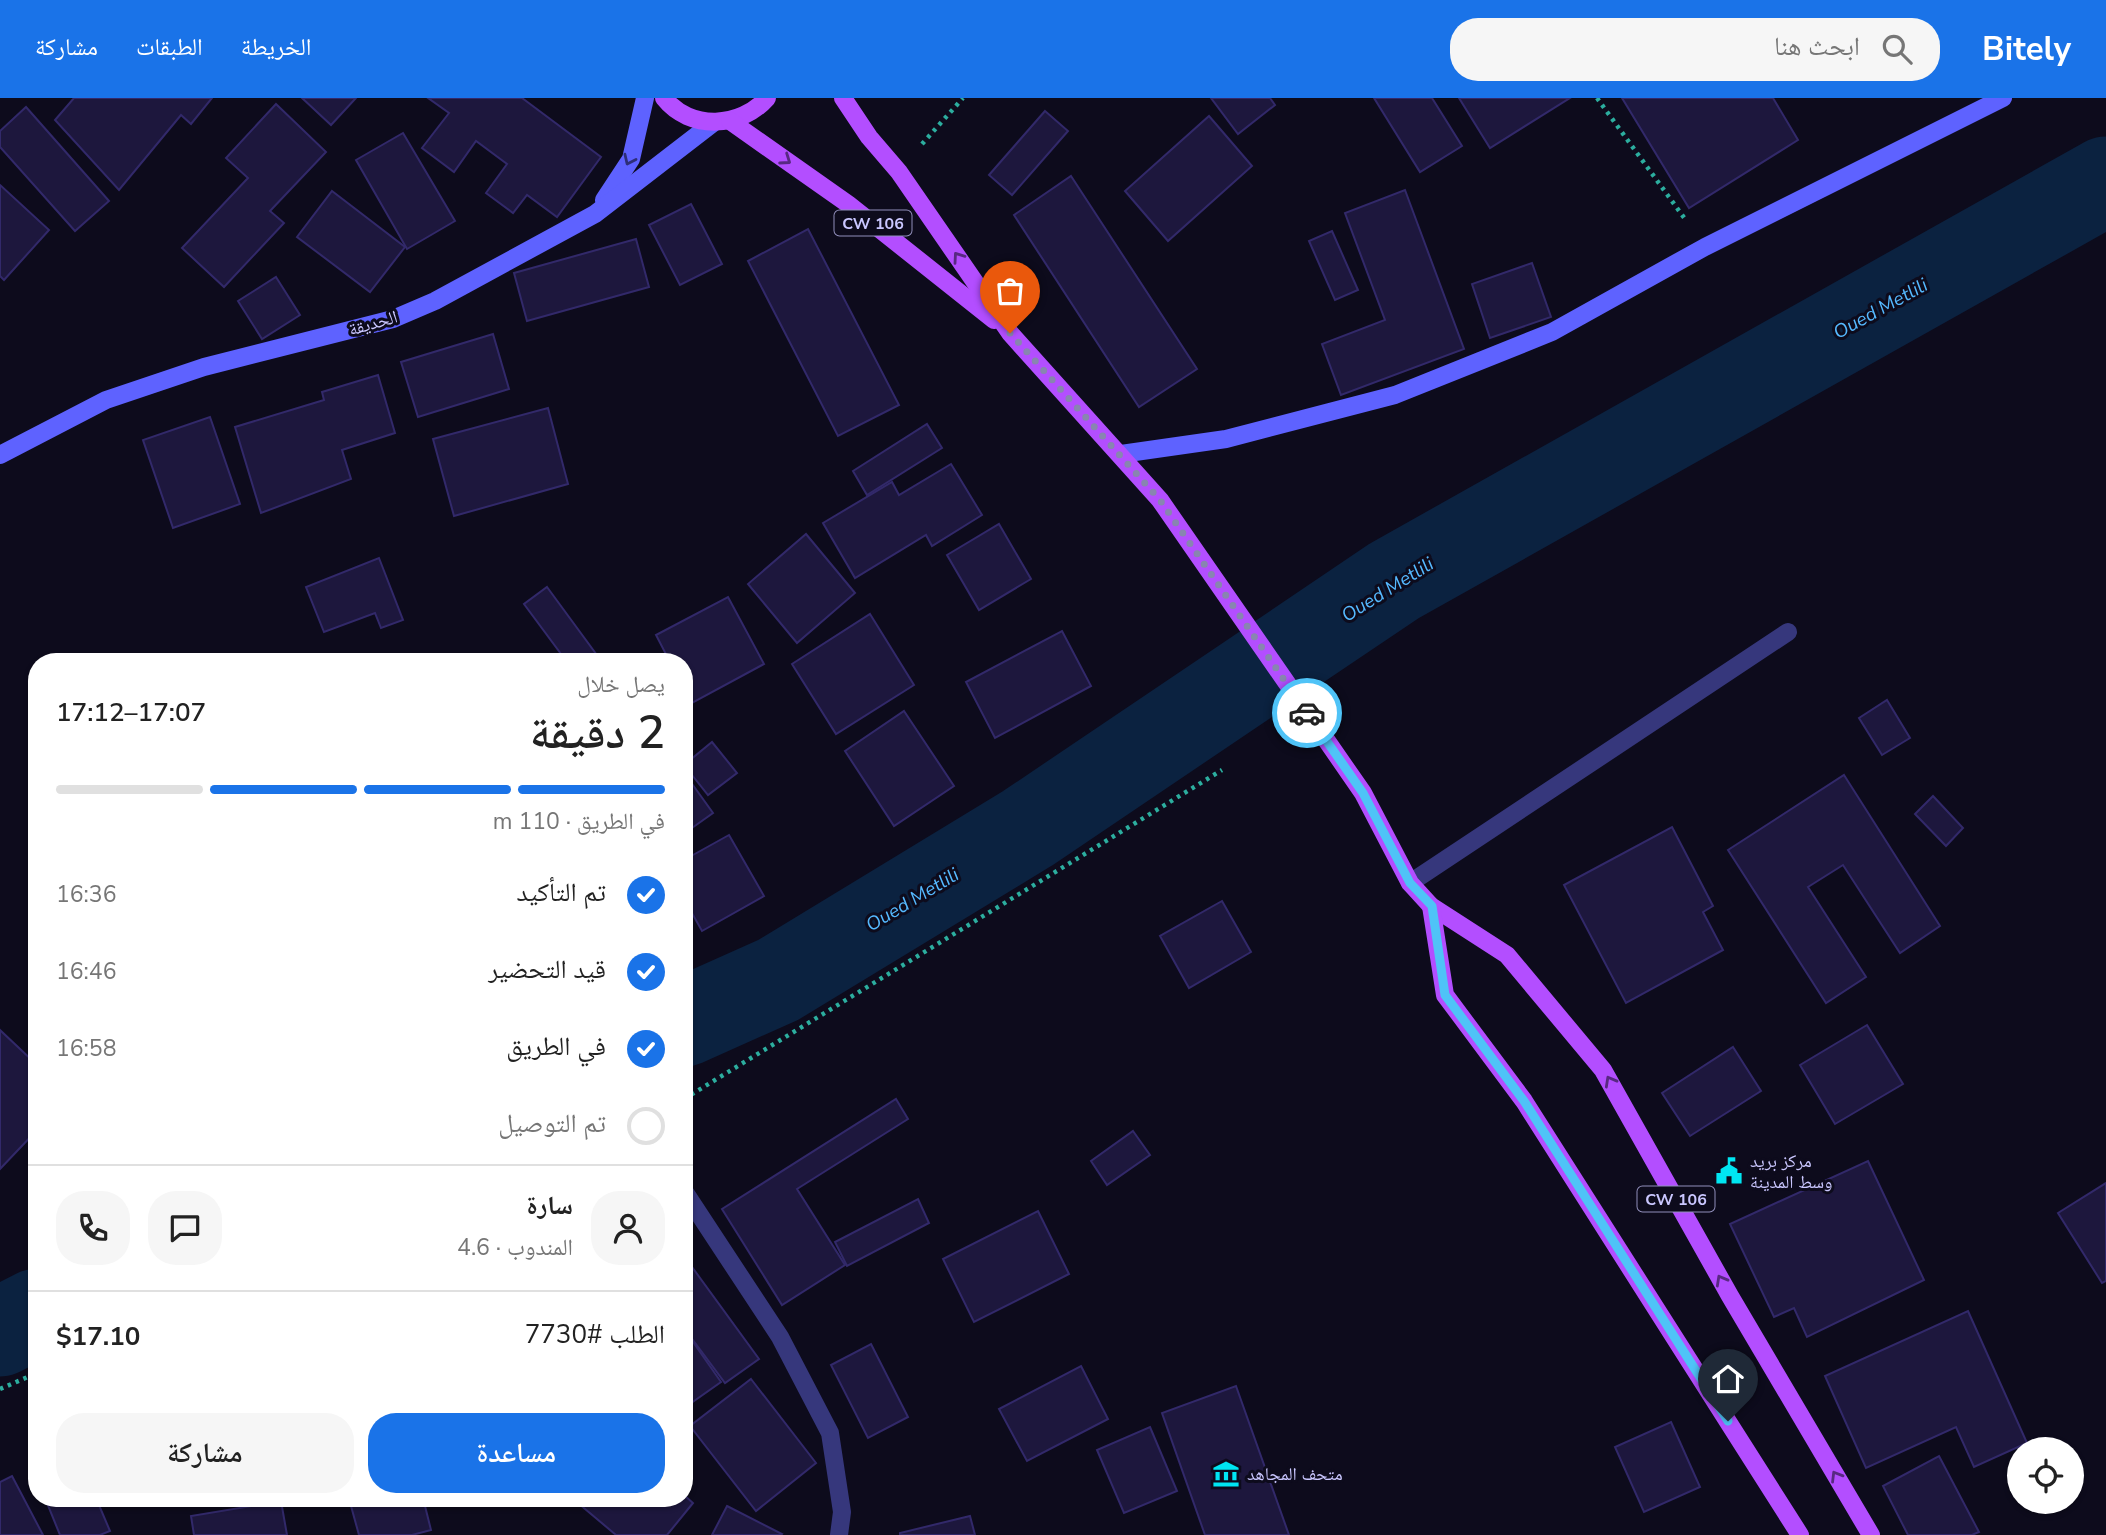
<!DOCTYPE html>
<html lang="ar">
<meta charset="utf-8">
<style>
:root{--surface:#fff;--page:#f6f6f6;--text:#222;--muted:#767676;--line:#e0e0e0;--accent:#1a73e8}
body{margin:0;font-family:"Nunito Sans","Noto Naskh Arabic",sans-serif;background:var(--page);color:var(--text);direction:rtl;height:100vh;display:flex;flex-direction:column;font-size:26px;white-space:nowrap}
*{box-sizing:border-box;margin:0}
p{font-size:23px;color:var(--muted)}
.icon{flex:none;width:38px;height:38px;fill:none;stroke:currentColor;stroke-width:2;stroke-linecap:round;stroke-linejoin:round}
.map{position:relative;flex:1;overflow:hidden;direction:ltr}
.details{position:absolute;left:28px;top:555px;width:665px;height:854px;display:flex;flex-direction:column;background:var(--surface);border-radius:28px;box-shadow:0 2px 5px #0004;direction:rtl}
.details>*{flex:none}
.tools{position:absolute;left:2007px;top:1339px;display:grid;gap:14px}
.tools a{display:grid;place-items:center;width:77px;height:77px;border-radius:50%;background:var(--surface);box-shadow:0 2px 5px #0004;font-size:35px}
.pin{position:absolute;display:grid;place-items:center;width:60px;height:60px;color:#fff;margin:-72px -30px;border-radius:50% 50% 50% 0;rotate:-45deg;box-shadow:0 0 7px #0007}
.pin .icon{rotate:45deg}
.courier{position:absolute;display:grid;place-items:center;width:70px;height:70px;margin:-35px;border:5px solid #4fc3f7;border-radius:50%;background:#fff;color:#222;box-shadow:0 2px 9px #0007}
.head em{font-style:normal;font-weight:600}
.head div{display:flex;flex-direction:column-reverse}
.head{display:flex;align-items:center;justify-content:space-between;height:119px;padding:0 28px}
h1{font-size:46px;font-weight:600;line-height:52px}
.bar{display:grid;grid-template-columns:repeat(4,1fr);gap:10px 7px;align-content:center;height:84px;padding:0 28px}
.bar i{height:9px;border-radius:5px;background:var(--line)}
.bar .current{background:var(--accent)}
.bar p{grid-column:span 4}
.line{display:flex;align-items:center;gap:18px;padding:0 28px;border-top:2px solid var(--line)}
.line div{flex:1}
.round{display:grid;place-items:center;flex:none;width:74px;height:74px;border-radius:28px;background:var(--page)}
ol{padding:0 28px;list-style:none}
li{display:flex;align-items:center;gap:21px;height:77px}
li p{margin-inline-start:auto}
li .icon{padding:7px;border-radius:50%;background:var(--accent);color:#fff;stroke-width:4}
li:last-child{color:var(--muted)}
li i{width:38px;height:38px;border:4px solid var(--line);border-radius:50%}
.action{display:flex;gap:14px;margin-top:auto;padding:14px 28px}
.action a{flex:1;height:80px;border-radius:28px;background:var(--accent);color:#fff;font-size:28px;font-weight:600;line-height:80px;text-align:center}
.action a+a{background:var(--page);color:var(--text)}
header{display:flex;align-items:center;gap:42px;box-sizing:border-box;height:98px;padding:0 35px;background:var(--accent);color:#fff}
header strong{font-size:33px}
nav{display:flex;gap:38px;margin-inline-start:auto;font-size:24px}
.search{width:490px;height:63px;background:var(--page);display:flex;align-items:center;gap:18px;box-sizing:border-box;padding:0 24px;border-radius:28px;color:var(--muted);font-size:26px}
.map>svg:first-child{display:block}
</style>
<header>
<strong>Bitely</strong>
<div class="search"><svg class="icon" aria-label="search" viewBox="0 0 24 24"><circle cx="10" cy="10" r="6"/><path d="M15 15l6 6"/></svg>ابحث هنا</div>
<nav><a>الخريطة</a><a>الطبقات</a><a>مشاركة</a></nav>
</header>
<div class="map">
<svg width="2106" height="1437" viewBox="0 0 2106 1437">
<rect width="100%" height="100%" fill="#0d0b1c"/>
<g fill="none" stroke-linecap="round" stroke-linejoin="round">
<g stroke="#0b2240" stroke-width="89">
<polyline points="684,924 778,882 1028,730 1394,483 2106,83"/>
<polyline points="0,1234 37,1215"/>
</g>
</g>
<g fill="#1d173d" stroke="#32296a" stroke-width="2">
<polygon points="74,0 212,0 191,26 181,17 119,92 55,22"/>
<polygon points="302,0 356,0 331,27"/>
<polygon points="428,0 522,0 601,59 557,119 527,97 513,115 486,95 507,66 476,43 454,74 422,50 449,15"/>
<polygon points="1211,0 1270,0 1275,7 1238,36"/>
<polygon points="1374,0 1432,0 1462,48 1420,74"/>
<polygon points="1459,0 1570,0 1490,50"/>
<polygon points="1622,0 1773,0 1798,42 1689,110"/>
<polygon points="276,6 326,54 270,113 284,125 224,189 182,150 248,80 226,60"/>
<polygon points="26,9 109,103 75,133 0,49 0,33"/>
<polygon points="1045,13 1068,33 1012,97 989,77"/>
<polygon points="1209,18 1252,68 1168,143 1125,93"/>
<polygon points="403,35 455,123 407,151 356,62"/>
<polygon points="1071,78 1197,271 1139,309 1014,117"/>
<polygon points="0,87 49,132 4,182 0,178"/>
<polygon points="1405,92 1464,251 1341,297 1322,246 1385,222 1345,115"/>
<polygon points="332,93 405,149 370,194 297,139"/>
<polygon points="691,106 722,166 680,187 649,127"/>
<polygon points="808,131 899,307 838,338 748,163"/>
<polygon points="1332,133 1358,192 1335,202 1309,143"/>
<polygon points="636,141 649,189 527,223 514,175"/>
<polygon points="1532,165 1551,219 1490,240 1472,186"/>
<polygon points="276,179 300,217 262,241 238,203"/>
<polygon points="493,236 509,291 418,319 401,264"/>
<polygon points="378,277 395,335 342,352 351,381 261,415 235,329 324,302 322,294"/>
<polygon points="548,310 568,386 454,418 433,341"/>
<polygon points="210,319 240,406 173,430 143,342"/>
<polygon points="927,326 942,350 867,397 853,373"/>
<polygon points="951,366 982,417 932,448 926,437 855,480 823,425 892,384 899,397"/>
<polygon points="999,426 1031,481 979,512 947,457"/>
<polygon points="806,436 855,495 797,545 748,486"/>
<polygon points="379,460 403,522 381,530 375,515 324,534 306,489"/>
<polygon points="547,489 602,564 567,564 524,506"/>
<polygon points="728,499 764,566 692,605 684,591 684,564 670,564 656,537"/>
<polygon points="870,516 914,587 836,636 792,566"/>
<polygon points="1062,533 1091,588 995,640 966,584"/>
<polygon points="1887,602 1910,640 1882,657 1859,620"/>
<polygon points="904,613 954,688 894,728 845,653"/>
<polygon points="712,644 737,675 708,697 684,667"/>
<polygon points="1844,677 1940,828 1900,855 1843,767 1808,789 1866,879 1826,905 1728,752"/>
<polygon points="690,683 713,715 692,730 684,720 684,687"/>
<polygon points="1933,698 1963,730 1946,748 1915,716"/>
<polygon points="1672,729 1713,808 1703,814 1723,852 1626,905 1564,787"/>
<polygon points="729,737 764,798 702,833 684,801 684,762"/>
<polygon points="1222,803 1251,854 1189,890 1160,838"/>
<polygon points="1867,927 1903,986 1835,1026 1800,967"/>
<polygon points="0,932 37,967 37,1032 0,1071"/>
<polygon points="1733,949 1761,993 1690,1038 1662,995"/>
<polygon points="896,1001 908,1021 797,1091 845,1167 782,1207 722,1111"/>
<polygon points="1133,1033 1150,1057 1107,1087 1091,1063"/>
<polygon points="1868,1063 1924,1182 1807,1239 1794,1210 1774,1219 1730,1126"/>
<polygon points="2106,1085 2106,1183 2102,1185 2058,1115"/>
<polygon points="918,1101 929,1125 847,1168 835,1144"/>
<polygon points="1038,1113 1069,1176 974,1224 943,1161"/>
<polygon points="684,1158 759,1261 725,1285 684,1230"/>
<polygon points="1968,1213 2027,1345 1974,1369 1956,1329 1866,1370 1825,1278"/>
<polygon points="686,1234 721,1284 684,1310 684,1236"/>
<polygon points="871,1246 908,1319 868,1340 831,1267"/>
<polygon points="1081,1268 1108,1321 1027,1363 999,1311"/>
<polygon points="751,1281 816,1365 756,1413 690,1328"/>
<polygon points="1236,1288 1289,1437 1205,1437 1162,1315"/>
<polygon points="1671,1324 1700,1389 1644,1414 1615,1349"/>
<polygon points="1150,1329 1177,1393 1124,1415 1097,1352"/>
<polygon points="1939,1358 1979,1434 1972,1437 1908,1437 1883,1388"/>
<polygon points="12,1378 43,1437 0,1437 0,1384"/>
<polygon points="684,1397 693,1405 667,1437 616,1437 572,1400 684,1400"/>
<polygon points="45,1400 96,1400 110,1433 100,1437 60,1437"/>
<polygon points="379,1400 423,1400 431,1432 412,1437 359,1437 351,1408"/>
<polygon points="281,1403 287,1437 194,1437 191,1418"/>
<polygon points="727,1408 782,1436 781,1437 712,1437"/>
<polygon points="970,1418 975,1437 900,1437 900,1435"/>
</g>
<g fill="none" stroke-linecap="round" stroke-linejoin="round">
<g stroke="#2cae9f" stroke-width="4.5" stroke-dasharray="3.5 5" stroke-linecap="butt">
<polyline points="1597,0 1685,121"/>
<polyline points="922,46 963,0"/>
<polyline points="684,1001 1222,672"/>
<polyline points="0,1291 37,1275"/>
</g>
<polyline stroke="#36377c" stroke-width="18" points="1410,785 1788,534"/>
<polyline stroke="#36377c" stroke-width="18" points="684,1093 780,1239 830,1335 842,1414 839,1437"/>
<g stroke="#5e62ff" stroke-width="18">
<polyline points="604,102 631,61 645,0"/>
<polyline points="1121,356 1226,341 1395,297 1552,234 1705,149 2003,0"/>
<polyline points="0,357 106,302 204,269 393,221 435,203 595,116 713,25"/>
</g>
<g stroke="#b34eff" stroke-width="18">
<path d="M664,0C690,33 741,30 767,0"/>
<polyline points="843,0 869,39 899,74 1010,235 1160,402 1363,695 1410,785 1431,808 1507,857 1603,972 1730,1198 1871,1437"/>
<polyline points="730,23 848,106 994,222"/>
<polyline points="1431,808 1445,897 1524,1003 1800,1437"/>
</g>
</g>
<defs><path id="oneway-chevron" d="M-2-3.5L2.5 0L-2 3.5" fill="none" stroke-width="1.6" stroke-linecap="round" stroke-linejoin="round" transform="scale(1.75)"/></defs>
<use stroke="#2d2e77" href="#oneway-chevron" transform="translate(629 62) rotate(115)"/>
<g stroke="#582982">
<use href="#oneway-chevron" transform="translate(786 62) rotate(35)"/>
<use href="#oneway-chevron" transform="translate(958 159) rotate(-125)"/>
<use href="#oneway-chevron" transform="translate(1610 983) rotate(-119)"/>
<use href="#oneway-chevron" transform="translate(1721 1182) rotate(-119)"/>
<use href="#oneway-chevron" transform="translate(1836 1378) rotate(-121)"/>
</g>
<g fill="none" stroke-linecap="round" stroke-linejoin="round">
<polyline stroke="#8885b0" stroke-width="7" stroke-dasharray="0 12.6" points="1010,235 1160,402 1307,615"/>
<polyline stroke="#4fc3f7" stroke-width="9" points="1307,615 1363,695 1410,785 1432,808 1445,897 1524,1003 1728,1323"/>
</g>
<defs>
<g id="civic-bare" transform="scale(2.1)"><path d="M-.6-6.5H3V-4.5H.6V-3L4-1V1h2V6H-6V1h2V-1L-.6-3ZM-1.2 2.5V6h2.4V2.5Z" fill="#00e6f2" stroke="#0d0b1c" stroke-width="2.5" paint-order="stroke"/></g>
<g id="museum-bare" transform="scale(2.1)"><path d="M0-6L6-3V-2H-6V-3ZM-5-1h2V3h-2ZM-1-1h2V3h-2ZM3-1h2V3H3ZM-6 4H6V6H-6Z" fill="#00e6f2" stroke="#0d0b1c" stroke-width="2.5" paint-order="stroke"/></g>
</defs>
<g fill-rule="evenodd">
<use href="#civic-bare" x="1729" y="1073"/>
<use href="#museum-bare" x="1226" y="1376"/>
</g>
<g text-anchor="middle" stroke-width="6" stroke-linejoin="round" paint-order="stroke">
<g fill="#0d0b1c" stroke="#918fbb" stroke-width="2">
<rect x="834.5" y="112.5" width="77" height="25" rx="5"/>
<rect x="1637.5" y="1088.5" width="77" height="25" rx="5"/>
</g>
<g font-size="16" font-weight="bold" fill="#cac7ff">
<text x="873" y="131">CW 106</text>
<text x="1676" y="1107">CW 106</text>
</g>
<g font-size="18" fill="#cac7ff" stroke="#0d0b1c">
<text transform="translate(373 225) rotate(-16)" y="6">الحديقة</text>
</g>
<g font-size="18" fill="#cac7ff" stroke="#0d0b1c" text-anchor="start">
<text x="1750" y="1069">مركز بريد<tspan x="1750" dy="21">وسط المدينة</tspan></text>
<text x="1247" y="1382">متحف المجاهد</text>
</g>
<g font-size="19" font-style="italic" fill="#55b9ff" stroke="#0d0b1c">
<text transform="translate(1880 210) rotate(-29)" y="7">Oued Metlili</text>
<text transform="translate(1387 491) rotate(-32)" y="7">Oued Metlili</text>
<text transform="translate(912 801) rotate(-31)" y="7">Oued Metlili</text>
</g>
</g>
</svg>
<div class="tools">
<a><svg class="icon" aria-label="locate" viewBox="0 0 24 24"><circle cx="12" cy="12" r="6"/><path d="M12 2v4M12 18v4M2 12h4M18 12h4"/></svg></a>
</div>
<div class="pin" style="left:1010px;top:235px;background:#ea580c"><svg class="icon" aria-label="bag" viewBox="0 0 24 24"><path d="M5 8h14l-1 12H6zM9 8a3 3 0 0 1 6 0"/></svg></div>
<div class="pin" style="left:1728px;top:1323px;background:#1f2937"><svg class="icon" aria-label="home" viewBox="0 0 24 24"><path d="M3 11l9-7 9 7M6 9v11h12V9"/></svg></div>
<div class="courier" style="left:1307px;top:615px"><svg class="icon" aria-label="car" viewBox="0 0 24 24"><path d="M5 17H2v-5l4-1 3-4h7l3 4 3 1v5h-3M9 17h6M6 11h13"/><circle cx="7" cy="17" r="2"/><circle cx="17" cy="17" r="2"/></svg></div>
<section class="details">
<div class="head"><div><h1>2 دقيقة</h1><p>يصل خلال</p></div><em>17:07–17:12</em></div>
<div class="bar"><i class="current"></i><i class="current"></i><i class="current"></i><i></i><p>في الطريق · 110 m</p></div>
<ol>
<li><svg class="icon" aria-label="check" viewBox="0 0 24 24"><path d="M5 12l5 5 9-10"/></svg>تم التأكيد<p>16:36</p></li>
<li><svg class="icon" aria-label="check" viewBox="0 0 24 24"><path d="M5 12l5 5 9-10"/></svg>قيد التحضير<p>16:46</p></li>
<li><svg class="icon" aria-label="check" viewBox="0 0 24 24"><path d="M5 12l5 5 9-10"/></svg>في الطريق<p>16:58</p></li>
<li><i></i>تم التوصيل</li>
</ol>
<div class="line" style="height:126px"><a class="round"><svg class="icon" aria-label="person" viewBox="0 0 24 24"><circle cx="12" cy="8" r="4"/><path d="M4 21q1-7 8-7t8 7"/></svg></a><div><b>سارة</b><p>المندوب · 4.6</p></div><a class="round"><svg class="icon" aria-label="chat" viewBox="0 0 24 24"><path d="M4 5h16v11H9l-5 4z"/></svg></a><a class="round"><svg class="icon" aria-label="phone" viewBox="0 0 24 24"><path d="M5 4h4l2 5-3 2q2 4 5 5l2-3 5 2v4C11 20 4 13 5 4z"/></svg></a></div>
<div class="line" style="height:91px"><div>الطلب #7730</div><b>$17.10</b></div>
<div class="action"><a>مساعدة</a><a>مشاركة</a></div>
</section>
</div>
